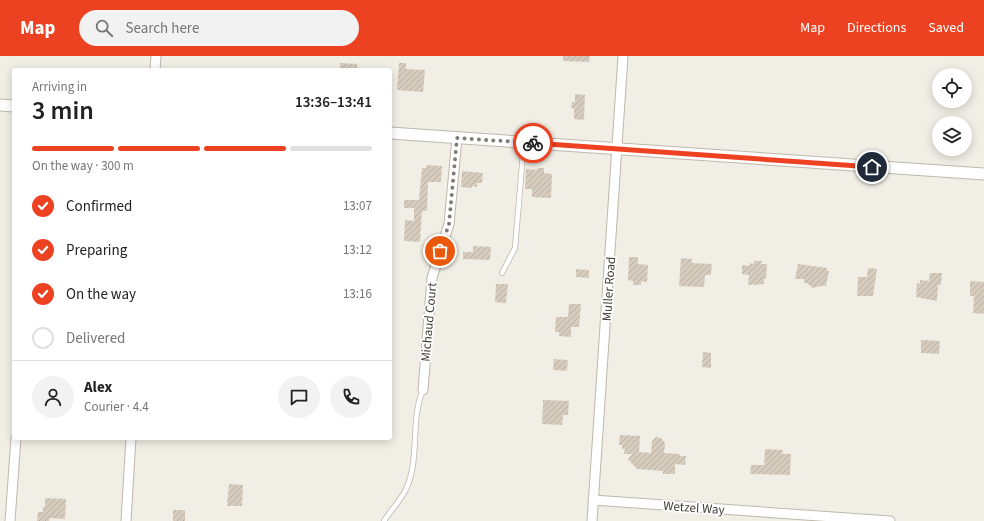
<!DOCTYPE html>
<meta charset="utf-8">
<style>
:root{--surface:#fff;--page:#f2f2f2;--text:#222;--muted:#767676;--line:#e0e0e0;--accent:#ed4221}
body{margin:0;font-family:"Source Sans 3",sans-serif;background:var(--page);color:var(--text);height:100vh;display:flex;flex-direction:column;font-size:15px;white-space:nowrap}
*{box-sizing:border-box;margin:0}
p{font-size:13px;color:var(--muted)}
.icon{flex:none;width:22px;height:22px;fill:none;stroke:currentColor;stroke-width:2;stroke-linecap:round;stroke-linejoin:round}
.map{position:relative;flex:1;overflow:hidden}
.side{position:absolute;left:12px;top:12px;width:380px;height:372px;display:flex;flex-direction:column;background:var(--surface);border-radius:4px;box-shadow:0 2px 10px #0003}
.side>*{flex:none}
.buttons{position:absolute;left:932px;top:12px;display:grid;gap:8px}
.buttons a{display:grid;place-items:center;width:40px;height:40px;border-radius:50%;background:var(--surface);box-shadow:0 2px 10px #0003;font-size:20px}
.pin{position:absolute;display:grid;place-items:center;width:34px;height:34px;color:#fff;margin:-17px;border:2px solid #fff;border-radius:50%;box-shadow:0 1px 4px #0007}
.courier{position:absolute;display:grid;place-items:center;width:40px;height:40px;margin:-20px;border:3px solid #ed4221;border-radius:50%;background:#fff;color:#222;box-shadow:0 1px 5px #0007}
.head em{font-style:normal;font-weight:600}
.head div{display:flex;flex-direction:column-reverse}
.head{display:flex;align-items:center;justify-content:space-between;height:68px;padding:0 20px}
h1{font-size:26px;font-weight:600;line-height:30px}
.bar{display:grid;grid-template-columns:repeat(4,1fr);gap:6px 4px;align-content:center;height:48px;padding:0 20px}
.bar i{height:5px;border-radius:3px;background:var(--line)}
.bar .selected{background:var(--accent)}
.bar p{grid-column:span 4}
.line{display:flex;align-items:center;gap:10px;padding:0 20px;border-top:1px solid var(--line)}
.line div{flex:1}
.round{display:grid;place-items:center;flex:none;width:42px;height:42px;border-radius:21px;background:var(--page)}
ol{padding:0 20px;list-style:none}
li{display:flex;align-items:center;gap:12px;height:44px}
li p{margin-inline-start:auto}
li .icon{padding:4px;border-radius:50%;background:var(--accent);color:#fff;stroke-width:4}
li:last-child{color:var(--muted)}
li i{width:22px;height:22px;border:2px solid var(--line);border-radius:50%}
header{display:flex;align-items:center;gap:24px;box-sizing:border-box;height:56px;padding:0 20px;background:var(--accent);color:#fff}
header strong{font-size:19px}
nav{display:flex;gap:22px;margin-inline-start:auto;font-size:14px}
.search{width:280px;height:36px;background:var(--page);display:flex;align-items:center;gap:10px;box-sizing:border-box;padding:0 14px;border-radius:22px;color:var(--muted);font-size:15px}
.map>svg:first-child{display:block}
</style>
<header>
<strong>Map</strong>
<div class="search"><svg class="icon" aria-label="search" viewBox="0 0 24 24"><circle cx="10" cy="10" r="6"/><path d="M15 15l6 6"/></svg>Search here</div>
<nav><a>Map</a><a>Directions</a><a>Saved</a></nav>
</header>
<div class="map">
<svg width="984" height="465" viewBox="0 0 984 465">
<defs>
<pattern id="building-hatch" width="6" height="6" patternUnits="userSpaceOnUse"><rect width="6" height="6" fill="#d5ccbe"/><path d="M-1 1l2-2M0 6l6-6M5 7l2-2" fill="none" stroke="#b8b0a4"/></pattern>
</defs>
<rect width="100%" height="100%" fill="#f1eee5"/>
<g fill="url(#building-hatch)">
<polygon points="563,0 590,0 589,6 563,5"/>
<polygon points="340,7 357,8 357,14 340,14"/>
<polygon points="399,7 406,7 406,13 425,14 423,36 397,34"/>
<polygon points="575,38 585,39 584,64 574,63 574,53 571,52 572,46 575,46"/>
<polygon points="426,109 442,110 441,126 428,126 427,155 422,155 420,186 404,185 405,164 414,165 414,152 404,152 404,144 419,144 422,112 426,112"/>
<polygon points="537,112 544,112 544,117 552,118 551,142 532,141 532,133 525,133 526,113 537,114"/>
<polygon points="462,115 483,117 482,127 477,127 477,131 472,130 472,132 461,131"/>
<polygon points="473,190 491,191 490,204 463,203 463,196 473,196"/>
<polygon points="629,201 638,201 638,208 648,209 647,226 641,225 641,229 633,229 633,225 628,224"/>
<polygon points="681,202 692,203 692,207 712,208 711,219 705,219 704,231 679,230"/>
<polygon points="754,205 762,205 761,208 767,208 766,223 764,223 764,228 748,229 749,219 742,218 742,209 750,210 750,207 754,208"/>
<polygon points="798,208 827,212 827,215 829,215 826,230 820,230 813,232 807,227 804,227 804,223 795,223"/>
<polygon points="868,212 877,213 873,240 857,240 858,221 867,221"/>
<polygon points="576,213 589,214 589,222 576,221"/>
<polygon points="930,217 942,217 941,229 938,229 937,245 916,241 917,227 920,228 920,224 929,225"/>
<polygon points="970,225 984,226 984,258 973,257 974,240 970,240"/>
<polygon points="496,228 508,228 506,247 495,246"/>
<polygon points="569,248 581,248 579,271 571,271 571,281 559,280 559,276 555,276 556,261 568,261"/>
<polygon points="921,284 940,285 939,298 921,297"/>
<polygon points="703,296 711,297 711,312 702,311"/>
<polygon points="554,303 568,304 567,315 553,314"/>
<polygon points="543,344 569,345 568,359 563,359 562,369 542,368"/>
<polygon points="620,379 640,380 639,396 651,397 652,385 656,381 661,382 665,387 664,397 680,398 680,400 686,400 685,409 675,408 675,418 663,418 663,415 637,413 628,403 632,398 624,398 625,393 622,393 622,389 619,389"/>
<polygon points="765,393 783,394 782,398 791,398 790,419 750,418 751,409 764,409"/>
<polygon points="229,428 243,429 242,450 227,450"/>
<polygon points="45,442 66,443 65,463 50,462 49,465 37,465 38,456 43,456 43,451 45,451"/>
<rect x="173" y="454" width="12" height="11"/>
</g>
<g fill="none" stroke-linecap="round" stroke-linejoin="round">
<g stroke="#bfb8ab" stroke-width="6">
<g id="service">
<polyline points="502,217 515,192 524,86"/>
<path d="M384,465C391,454 402,443 407,431C420,400 410,364 423,334"/>
</g>
</g>
<g stroke="#bfb8ab" stroke-width="11">
<g id="minor">
<polyline points="155,14 156,0"/>
<polyline points="423,334 432,222 449,168 457,82"/>
<polyline points="593,444 890,465"/>
<polyline points="10,465 16,382"/>
<polyline points="126,465 131,382"/>
<polyline points="592,465 623,0"/>
</g>
</g>
<g stroke="#bfb8ab" stroke-width="13">
<g id="tertiary">
<polyline points="0,49 14,50"/>
<polyline points="390,77 984,118"/>
</g>
</g>
<use href="#service" stroke="#fff" stroke-width="4.5"/>
<use href="#minor" stroke="#fff" stroke-width="9"/>
<use href="#tertiary" stroke="#fff" stroke-width="11"/>
</g>
<g fill="none" stroke-linecap="round" stroke-linejoin="round">
<polyline stroke="#807c73" stroke-width="4" stroke-dasharray="0 7.2" points="440,195 449,168 457,82 533,87"/>
<polyline stroke="#ed4221" stroke-width="5" points="533,87 872,111"/>
</g>
<g text-anchor="middle" stroke-width="3.5" stroke-linejoin="round" paint-order="stroke">
<g font-size="13" fill="#433e35" stroke="#fff">
<text transform="translate(608 233) rotate(-86)" y="5">Muller Road</text>
<text transform="translate(428 266) rotate(-85)" y="5">Michaud Court</text>
<text transform="translate(694 451) rotate(4)" y="5">Wetzel Way</text>
</g>
</g>
</svg>
<div class="buttons">
<a><svg class="icon" aria-label="locate" viewBox="0 0 24 24"><circle cx="12" cy="12" r="6"/><path d="M12 2v4M12 18v4M2 12h4M18 12h4"/></svg></a>
<a><svg class="icon" aria-label="layers" viewBox="0 0 24 24"><path d="M12 4l9 5-9 5-9-5zM3 14l9 5 9-5"/></svg></a>
</div>
<div class="pin" style="left:440px;top:195px;background:#ea580c"><svg class="icon" aria-label="bag" viewBox="0 0 24 24"><path d="M5 8h14l-1 12H6zM9 8a3 3 0 0 1 6 0"/></svg></div>
<div class="pin" style="left:872px;top:111px;background:#1f2937"><svg class="icon" aria-label="home" viewBox="0 0 24 24"><path d="M3 11l9-7 9 7M6 9v11h12V9"/></svg></div>
<div class="courier" style="left:533px;top:87px"><svg class="icon" aria-label="bike" viewBox="0 0 24 24"><circle cx="6" cy="16" r="4"/><circle cx="18" cy="16" r="4"/><path d="M6 16l4-8h5l3 8M10 8l3 8H6M13 5h3"/></svg></div>
<section class="side">
<div class="head"><div><h1>3 min</h1><p>Arriving in</p></div><em>13:36–13:41</em></div>
<div class="bar"><i class="selected"></i><i class="selected"></i><i class="selected"></i><i></i><p>On the way · 300 m</p></div>
<ol>
<li><svg class="icon" aria-label="check" viewBox="0 0 24 24"><path d="M5 12l5 5 9-10"/></svg>Confirmed<p>13:07</p></li>
<li><svg class="icon" aria-label="check" viewBox="0 0 24 24"><path d="M5 12l5 5 9-10"/></svg>Preparing<p>13:12</p></li>
<li><svg class="icon" aria-label="check" viewBox="0 0 24 24"><path d="M5 12l5 5 9-10"/></svg>On the way<p>13:16</p></li>
<li><i></i>Delivered</li>
</ol>
<div class="line" style="height:72px"><a class="round"><svg class="icon" aria-label="person" viewBox="0 0 24 24"><circle cx="12" cy="8" r="4"/><path d="M4 21q1-7 8-7t8 7"/></svg></a><div><b>Alex</b><p>Courier · 4.4</p></div><a class="round"><svg class="icon" aria-label="chat" viewBox="0 0 24 24"><path d="M4 5h16v11H9l-5 4z"/></svg></a><a class="round"><svg class="icon" aria-label="phone" viewBox="0 0 24 24"><path d="M5 4h4l2 5-3 2q2 4 5 5l2-3 5 2v4C11 20 4 13 5 4z"/></svg></a></div>
</section>
</div>
